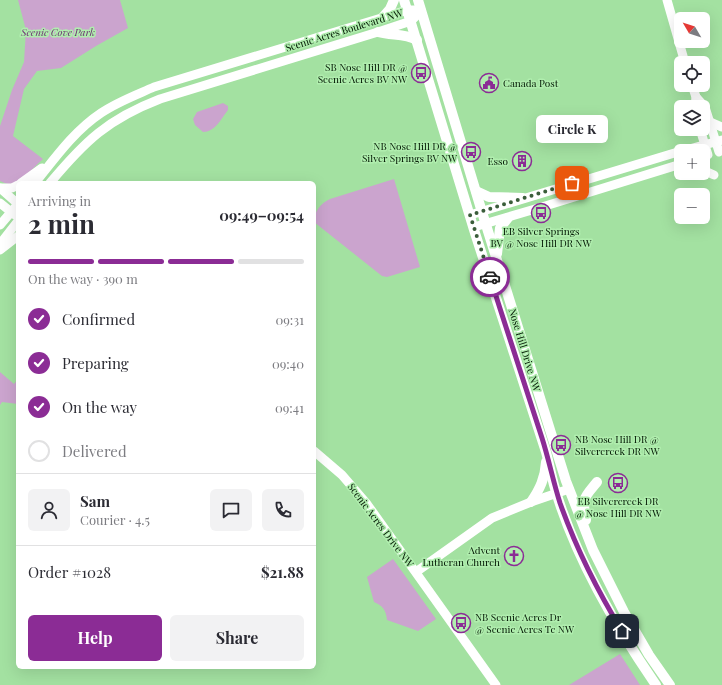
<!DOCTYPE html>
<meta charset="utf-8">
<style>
:root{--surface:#fff;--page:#f2f2f3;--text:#2b2b33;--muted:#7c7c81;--line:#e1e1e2;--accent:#8b2c95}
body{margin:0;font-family:"Playfair Display",serif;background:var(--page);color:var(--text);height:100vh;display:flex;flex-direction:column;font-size:15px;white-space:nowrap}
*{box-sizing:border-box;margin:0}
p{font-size:13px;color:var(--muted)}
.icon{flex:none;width:22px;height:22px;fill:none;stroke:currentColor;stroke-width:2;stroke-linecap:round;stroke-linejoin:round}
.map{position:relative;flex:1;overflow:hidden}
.details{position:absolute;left:16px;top:181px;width:300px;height:488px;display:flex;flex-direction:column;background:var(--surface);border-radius:6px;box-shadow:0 4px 16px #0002}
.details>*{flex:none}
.needle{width:26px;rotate:309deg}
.fabs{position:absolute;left:674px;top:12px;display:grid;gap:8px}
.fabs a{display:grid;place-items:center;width:36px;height:36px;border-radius:6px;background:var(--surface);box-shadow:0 4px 16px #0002;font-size:20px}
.pin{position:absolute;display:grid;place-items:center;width:34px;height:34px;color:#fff;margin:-17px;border-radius:8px;box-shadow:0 2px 6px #0006}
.courier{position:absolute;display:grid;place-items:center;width:40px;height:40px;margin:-20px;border:3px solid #8b2c95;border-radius:50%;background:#fff;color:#222;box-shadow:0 1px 5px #0007}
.bubble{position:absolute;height:28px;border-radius:6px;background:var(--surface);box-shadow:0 4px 16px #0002;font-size:13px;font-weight:700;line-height:28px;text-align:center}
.summary em{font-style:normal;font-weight:700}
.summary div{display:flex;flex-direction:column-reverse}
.summary{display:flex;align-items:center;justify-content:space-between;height:68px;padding:0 12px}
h1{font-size:26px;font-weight:700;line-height:30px}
.bar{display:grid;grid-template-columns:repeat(4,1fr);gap:6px 4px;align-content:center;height:48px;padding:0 12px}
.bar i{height:5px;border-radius:3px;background:var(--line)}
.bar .current{background:var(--accent)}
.bar p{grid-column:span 4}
.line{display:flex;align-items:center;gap:10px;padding:0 12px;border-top:1px solid var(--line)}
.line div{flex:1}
.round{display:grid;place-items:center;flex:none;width:42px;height:42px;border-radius:6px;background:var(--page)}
ol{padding:0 12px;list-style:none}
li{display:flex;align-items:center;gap:12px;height:44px}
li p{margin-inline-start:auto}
li .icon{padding:4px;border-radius:50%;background:var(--accent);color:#fff;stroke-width:4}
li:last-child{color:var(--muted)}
li i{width:22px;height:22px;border:2px solid var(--line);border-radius:50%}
.cta{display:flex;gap:8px;margin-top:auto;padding:8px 12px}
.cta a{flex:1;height:46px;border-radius:6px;background:var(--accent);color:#fff;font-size:16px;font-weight:700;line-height:46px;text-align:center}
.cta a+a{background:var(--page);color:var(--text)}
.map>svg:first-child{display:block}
</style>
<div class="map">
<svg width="722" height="685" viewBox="0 0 722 685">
<rect width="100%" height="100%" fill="#a3e1a1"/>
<g fill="#cba4ce">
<path d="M18,0H120L128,28L96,46L61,68L37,71L24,89L13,136L43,159C35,166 21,183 9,184C6,184 3,182 0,181V126L12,90L24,62L26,30Z"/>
<path d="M223,103L228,106V110C221,119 215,132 203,132L195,125L193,119L197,112Z"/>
<path d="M394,179L420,267L387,277L382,276L314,222C314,211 321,203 330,199Z"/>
<polygon points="0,372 14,384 18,379 18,404 2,402 0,405"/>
<path d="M393,559L436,619L418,631L387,620C386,610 383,606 374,602L367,577Z"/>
<polygon points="620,654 640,685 569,685"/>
</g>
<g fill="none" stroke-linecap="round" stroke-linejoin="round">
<g stroke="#fff" stroke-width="9">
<polyline points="667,0 685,63"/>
<polyline points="692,85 696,97 695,107"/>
<polyline points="696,97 705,107 719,152"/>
<polyline points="710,122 722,127"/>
<polyline points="700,129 708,155"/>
<polyline points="682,151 722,140"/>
<polyline points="703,170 714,175"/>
<polyline points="21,183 42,168"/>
<path d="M35,183C55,158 74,131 101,113C117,102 136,95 154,87L401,12L408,10H421"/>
<path d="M50,183C85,141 108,119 160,99L378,32L411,21L416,16"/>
<polyline points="0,188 18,204 0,225"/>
<polyline points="0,188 12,188 18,185"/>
<polyline points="0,203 15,215"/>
<polyline points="470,215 681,151"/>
<polyline points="474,227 542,207 681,164"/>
<polyline points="0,244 18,221"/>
<polyline points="0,250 18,236"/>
<polyline points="314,451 342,475 367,504 496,685"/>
<polyline points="416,572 492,518 531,502 569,489"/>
</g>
<g stroke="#fff" stroke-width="10">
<path d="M404,0L475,233L546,452C549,463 551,474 554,485C574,556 614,624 656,685"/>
<polyline points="418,0 482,212 566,481 593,550 624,612 649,655 670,685"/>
<polyline points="383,17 390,9 394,0"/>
<path d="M378,32C392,36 404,33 417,40"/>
<polyline points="476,191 489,197 523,198"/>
<polyline points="497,254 500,228 508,218"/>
<path d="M531,502C540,489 545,478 546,462"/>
<path d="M586,520C582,497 583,499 597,482"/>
</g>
</g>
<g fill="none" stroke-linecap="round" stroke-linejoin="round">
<polyline stroke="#3a5d3a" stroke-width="4" stroke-dasharray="0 7.2" points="490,277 470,215 572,183"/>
<path stroke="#8b2c95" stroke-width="5" d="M490,277C507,331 525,385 542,438C549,460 553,481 560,503C576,548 597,590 622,631"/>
</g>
<defs>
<g id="bus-ring" transform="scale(1)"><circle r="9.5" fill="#b0eeae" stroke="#8b2c95" stroke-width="1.5"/><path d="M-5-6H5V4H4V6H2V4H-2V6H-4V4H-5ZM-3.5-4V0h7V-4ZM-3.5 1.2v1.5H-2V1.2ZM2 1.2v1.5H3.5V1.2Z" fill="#8b2c95"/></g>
<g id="civic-ring" transform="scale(1)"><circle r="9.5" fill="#b0eeae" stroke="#8b2c95" stroke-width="1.5"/><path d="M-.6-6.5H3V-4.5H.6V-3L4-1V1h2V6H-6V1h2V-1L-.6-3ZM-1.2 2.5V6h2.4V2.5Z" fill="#8b2c95"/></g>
<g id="building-ring" transform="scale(1)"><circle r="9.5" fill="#b0eeae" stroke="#8b2c95" stroke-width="1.5"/><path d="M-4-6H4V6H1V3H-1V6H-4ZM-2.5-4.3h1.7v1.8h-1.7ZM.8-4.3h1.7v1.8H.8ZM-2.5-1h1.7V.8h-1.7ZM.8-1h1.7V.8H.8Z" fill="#8b2c95"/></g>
<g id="church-ring" transform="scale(1)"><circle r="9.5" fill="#b0eeae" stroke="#8b2c95" stroke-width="1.5"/><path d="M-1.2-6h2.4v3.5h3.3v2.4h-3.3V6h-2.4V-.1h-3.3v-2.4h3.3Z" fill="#8b2c95"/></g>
</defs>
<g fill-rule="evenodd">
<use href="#bus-ring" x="421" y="73"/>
<use href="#civic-ring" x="489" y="83"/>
<use href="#bus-ring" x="471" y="152"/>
<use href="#building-ring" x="522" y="161"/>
<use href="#bus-ring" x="541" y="213"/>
<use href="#bus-ring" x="561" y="445"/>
<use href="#bus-ring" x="618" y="483"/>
<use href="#church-ring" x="514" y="556"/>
<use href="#bus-ring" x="461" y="623"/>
</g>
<g text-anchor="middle" stroke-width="3" stroke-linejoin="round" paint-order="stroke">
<g font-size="10" fill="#011602" stroke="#b0eeae">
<text transform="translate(344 30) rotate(-17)" y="4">Scenic Acres Boulevard NW</text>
<text transform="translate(525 350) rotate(73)" y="4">Nose Hill Drive NW</text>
<text transform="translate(381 525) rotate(53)" y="4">Scenic Acres Drive NW</text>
</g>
<g font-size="10" font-style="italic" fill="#6b2f71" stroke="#b0eeae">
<text x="58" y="36">Scenic Cove Park</text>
</g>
<g font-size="10" fill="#011602" stroke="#b0eeae" text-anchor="end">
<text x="407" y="71">SB Nose Hill DR @<tspan x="407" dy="12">Scenic Acres BV NW</tspan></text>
<text x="503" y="87" text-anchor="start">Canada Post</text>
<text x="457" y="150">NB Nose Hill DR @<tspan x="457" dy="12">Silver Springs BV NW</tspan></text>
<text x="508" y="165">Esso</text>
<text x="541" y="235" text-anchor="middle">EB Silver Springs<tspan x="541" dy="12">BV @ Nose Hill DR NW</tspan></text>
<text x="575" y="443" text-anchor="start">NB Nose Hill DR @<tspan x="575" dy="12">Silvercreek DR NW</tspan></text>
<text x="618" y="505" text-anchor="middle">EB Silvercreek DR<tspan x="618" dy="12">@ Nose Hill DR NW</tspan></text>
<text x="500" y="554">Advent<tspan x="500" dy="12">Lutheran Church</tspan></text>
<text x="475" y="621" text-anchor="start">NB Scenic Acres Dr<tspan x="475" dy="12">@ Scenic Acres Tc NW</tspan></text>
</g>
</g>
</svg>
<div class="fabs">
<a><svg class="needle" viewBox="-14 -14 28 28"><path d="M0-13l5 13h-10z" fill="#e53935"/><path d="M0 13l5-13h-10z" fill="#7c7c81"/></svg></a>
<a><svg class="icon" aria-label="locate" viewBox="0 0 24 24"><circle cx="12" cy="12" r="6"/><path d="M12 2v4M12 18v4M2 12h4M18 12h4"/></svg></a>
<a><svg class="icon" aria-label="layers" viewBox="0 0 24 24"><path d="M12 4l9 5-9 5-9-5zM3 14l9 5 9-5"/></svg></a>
<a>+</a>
<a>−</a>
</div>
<div class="pin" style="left:572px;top:183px;background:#ea580c"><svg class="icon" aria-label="bag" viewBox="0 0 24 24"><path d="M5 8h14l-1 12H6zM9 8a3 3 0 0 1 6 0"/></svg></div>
<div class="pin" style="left:622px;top:631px;background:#1f2937"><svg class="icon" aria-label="home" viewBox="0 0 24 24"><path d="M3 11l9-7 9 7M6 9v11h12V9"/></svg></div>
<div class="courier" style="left:490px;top:277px"><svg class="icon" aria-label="car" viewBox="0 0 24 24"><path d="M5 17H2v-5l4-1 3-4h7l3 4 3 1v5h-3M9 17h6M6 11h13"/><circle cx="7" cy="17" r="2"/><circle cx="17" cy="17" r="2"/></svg></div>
<div class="bubble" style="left:536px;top:115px;width:72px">Circle K</div>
<section class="details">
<div class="summary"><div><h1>2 min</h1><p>Arriving in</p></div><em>09:49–09:54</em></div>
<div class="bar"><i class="current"></i><i class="current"></i><i class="current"></i><i></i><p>On the way · 390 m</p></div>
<ol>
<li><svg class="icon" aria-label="check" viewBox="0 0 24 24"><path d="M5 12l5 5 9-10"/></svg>Confirmed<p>09:31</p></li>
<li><svg class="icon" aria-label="check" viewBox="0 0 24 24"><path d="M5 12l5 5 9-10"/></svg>Preparing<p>09:40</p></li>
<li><svg class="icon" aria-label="check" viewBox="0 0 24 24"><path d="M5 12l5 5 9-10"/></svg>On the way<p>09:41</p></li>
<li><i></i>Delivered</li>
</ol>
<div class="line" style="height:72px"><a class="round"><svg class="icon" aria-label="person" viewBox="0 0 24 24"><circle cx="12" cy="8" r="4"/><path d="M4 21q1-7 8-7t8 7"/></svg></a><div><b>Sam</b><p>Courier · 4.5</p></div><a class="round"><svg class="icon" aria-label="chat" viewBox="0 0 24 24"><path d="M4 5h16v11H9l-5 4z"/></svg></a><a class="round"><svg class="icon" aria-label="phone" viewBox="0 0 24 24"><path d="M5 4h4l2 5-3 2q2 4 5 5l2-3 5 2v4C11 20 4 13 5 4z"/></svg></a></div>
<div class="line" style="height:52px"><div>Order #1028</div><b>$21.88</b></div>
<div class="cta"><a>Help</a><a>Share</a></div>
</section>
</div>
